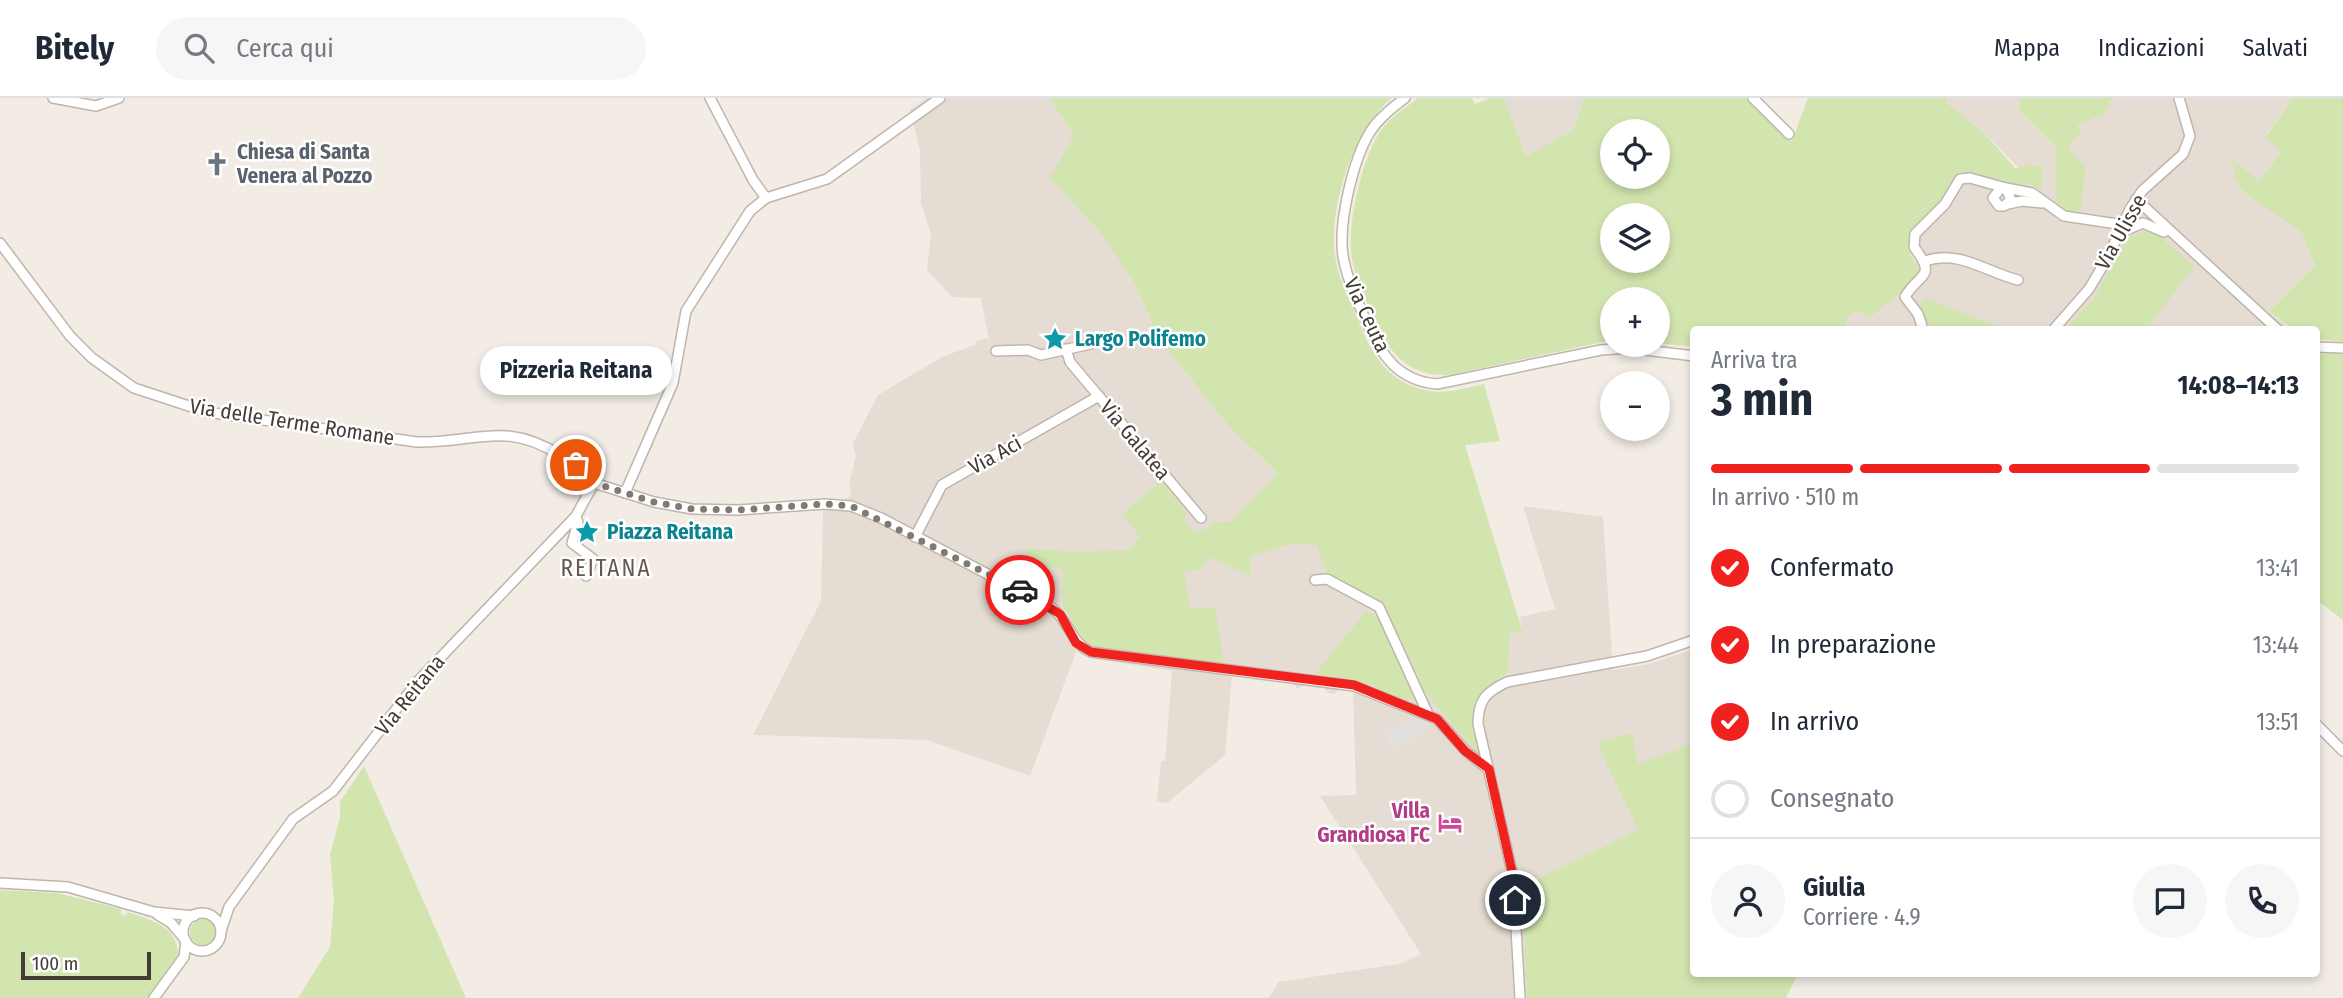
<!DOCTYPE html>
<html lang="it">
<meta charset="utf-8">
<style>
:root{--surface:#fff;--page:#f6f6f7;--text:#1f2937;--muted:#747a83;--line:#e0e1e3;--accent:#f1211d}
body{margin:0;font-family:"Fira Sans Condensed",sans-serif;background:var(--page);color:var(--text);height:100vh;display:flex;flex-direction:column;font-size:26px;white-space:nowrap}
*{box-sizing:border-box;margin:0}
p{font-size:23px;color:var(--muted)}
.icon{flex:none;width:38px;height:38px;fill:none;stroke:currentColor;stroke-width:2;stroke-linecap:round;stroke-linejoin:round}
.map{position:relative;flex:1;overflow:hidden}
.drawer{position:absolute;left:1690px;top:228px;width:630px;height:651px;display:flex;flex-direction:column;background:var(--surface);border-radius:7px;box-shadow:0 4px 10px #0003}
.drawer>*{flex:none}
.buttons{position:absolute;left:1600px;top:21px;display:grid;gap:14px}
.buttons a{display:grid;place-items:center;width:70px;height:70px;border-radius:50%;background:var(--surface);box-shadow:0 4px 10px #0003;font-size:35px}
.scale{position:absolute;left:21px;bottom:18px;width:130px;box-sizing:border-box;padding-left:7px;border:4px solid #443c35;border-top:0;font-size:19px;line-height:24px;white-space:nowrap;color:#443c35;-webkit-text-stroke:5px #fff;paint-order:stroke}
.pin{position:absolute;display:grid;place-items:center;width:60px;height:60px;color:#fff;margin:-30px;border:4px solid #fff;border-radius:50%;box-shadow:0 2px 7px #0007}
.courier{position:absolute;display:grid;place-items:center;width:70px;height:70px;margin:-35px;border:5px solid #f1211d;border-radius:50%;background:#fff;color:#222;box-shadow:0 2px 9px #0007}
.bubble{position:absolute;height:49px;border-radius:24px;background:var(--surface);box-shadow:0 4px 10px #0003;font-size:23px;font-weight:700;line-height:49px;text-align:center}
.overview em{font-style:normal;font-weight:700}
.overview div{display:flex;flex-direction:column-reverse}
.overview{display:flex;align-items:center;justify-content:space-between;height:119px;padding:0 21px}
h1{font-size:46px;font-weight:700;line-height:52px}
.bar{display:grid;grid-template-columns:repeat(4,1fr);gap:10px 7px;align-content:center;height:84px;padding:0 21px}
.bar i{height:9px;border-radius:5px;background:var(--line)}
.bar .selected{background:var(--accent)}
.bar p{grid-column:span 4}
.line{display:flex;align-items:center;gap:18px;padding:0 21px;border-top:2px solid var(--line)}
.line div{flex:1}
.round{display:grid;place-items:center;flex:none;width:74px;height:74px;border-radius:37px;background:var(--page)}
ol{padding:0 21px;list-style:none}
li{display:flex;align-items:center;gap:21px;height:77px}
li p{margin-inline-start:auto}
li .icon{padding:7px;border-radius:50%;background:var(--accent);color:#fff;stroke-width:4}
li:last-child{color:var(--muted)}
li i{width:38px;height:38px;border:4px solid var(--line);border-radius:50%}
header{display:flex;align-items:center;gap:42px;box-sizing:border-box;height:98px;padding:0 35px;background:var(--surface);border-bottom:2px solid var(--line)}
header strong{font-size:33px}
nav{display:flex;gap:38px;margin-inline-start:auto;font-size:24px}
.search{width:490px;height:63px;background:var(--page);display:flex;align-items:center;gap:18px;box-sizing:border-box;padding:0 24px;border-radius:38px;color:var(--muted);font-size:26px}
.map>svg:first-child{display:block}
</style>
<header>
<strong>Bitely</strong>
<div class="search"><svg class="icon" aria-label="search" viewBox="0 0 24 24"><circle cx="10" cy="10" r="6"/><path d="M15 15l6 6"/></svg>Cerca qui</div>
<nav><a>Mappa</a><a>Indicazioni</a><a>Salvati</a></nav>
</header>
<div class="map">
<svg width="2343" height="900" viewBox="0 0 2343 900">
<rect width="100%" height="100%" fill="#f2ece5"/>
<g fill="#e5ddd3">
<polygon points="927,0 1049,0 1074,37 1099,133 1135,186 1159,241 1230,330 1278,375 1369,496 1383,506 1416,580 1478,656 1473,627 1474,604 1486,589 1508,574 1510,534 1523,534 1519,519 1555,511 1523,408 1603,419 1613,572 1649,566 1694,551 1694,645 1638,667 1638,732 1536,782 1522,801 1527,900 1269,900 1278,884 1399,866 1421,856 1320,698 1356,697 1353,592 1340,591 1334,596 1328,595 1323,588 1304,587 1297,591 1294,584 1232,577 1225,657 1167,705 1157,703 1161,663 1165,663 1172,573 1091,560 1076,554 1030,678 927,642 753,637 821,503 823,413 820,402 844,402 851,397 849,386 856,358 853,346 878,297 942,259 977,246 976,243 986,240 989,243 981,200 952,199 927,172 931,135 921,106 920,53 910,12"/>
<polygon points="1504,0 1584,0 1573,32 1526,60"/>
<polygon points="1948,0 2021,0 2018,11 2056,49 2056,104 2081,110 2086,69 2068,50 2082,35 2077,28 2104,16 2113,0 2293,0 2265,38 2283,54 2259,82 2233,63 2244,95 2301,134 2315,167 2269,213 2290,231 2002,231 1917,208 1929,231 1847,231 1846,221 1857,213 1870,219 1884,204 1897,199 1912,186 1916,162 1907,149 1909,138 1914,129 1938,107 1960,73 1995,85 2026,85 2041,92 1983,34 1946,4"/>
</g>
<g fill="#d3e5af" fill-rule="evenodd">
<path d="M1049,0H1392C1354,30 1328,110 1335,157C1338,180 1350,201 1358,222C1372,256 1387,284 1425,292C1445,297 1465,290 1484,286L1500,343L1465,347L1523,535L1510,534L1508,574C1459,611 1476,602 1478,656L1425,594L1383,506L1326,474L1317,448L1296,445L1250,458L1251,478L1209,459L1201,471L1184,474L1190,510L1215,509L1224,565C1190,561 1115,560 1089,545C1075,537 1075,520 1063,511L1062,472L1030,460L1025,450L1070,454L1129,452L1140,439L1122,416L1161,383L1187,414L1184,422L1195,434L1205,432L1212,425L1230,424L1278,375L1230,330L1159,241L1135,186L1099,133L1050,80L1074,37Z"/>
<path d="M1418,0H1472L1475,6L1490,0H1504L1526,59L1573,32L1584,0H1746L1792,43L1808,0H1948L1946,4L1983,34L2016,71L2026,67L2042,68L2041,92L2026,85H1995L1960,73L1938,107L1914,129L1909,138L1907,149L1919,171C1913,194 1885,203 1870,220L1857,213L1846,221L1847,231H1694V249L1657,245V201H1612V242L1450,277C1410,279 1390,257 1375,222C1366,202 1356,183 1352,161C1346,128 1362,60 1381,32C1391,19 1405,10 1418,0ZM1612,33H1657V79H1612ZM1612,117H1657V163H1612Z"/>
<polygon points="2021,0 2113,0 2104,16 2077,28 2082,34 2068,50 2086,69 2081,110 2076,115 2064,112 2056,104 2056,49 2018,11"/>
<polygon points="2293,0 2343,0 2343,244 2317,241 2317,231 2292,231 2269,213 2315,167 2301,134 2244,95 2235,79 2232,62 2259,82 2282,54 2265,39"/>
<polygon points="2145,133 2159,138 2194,168 2147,231 2066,231 2096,197 2125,141"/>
<polygon points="1927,201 1995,227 2002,231 1929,231 1917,208"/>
<polygon points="2343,254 2343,522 2317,502 2317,256"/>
<polygon points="1367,512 1382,524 1418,603 1389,597 1373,588 1315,576"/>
<polygon points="1632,635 1638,666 1694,645 1694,875 1798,875 1786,900 1527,900 1522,801 1535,782 1638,732 1597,645"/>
<polygon points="364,668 466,900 298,900 330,849 334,802 330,757 340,719 340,704"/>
<path d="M0,792L57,795L121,811V816L125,818L128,814C155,824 176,827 179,859L148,900H0Z"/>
<circle cx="203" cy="834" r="13"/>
</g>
<polygon fill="#e2e0dd" points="1410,617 1430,627 1427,633 1391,651 1383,635 1407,623"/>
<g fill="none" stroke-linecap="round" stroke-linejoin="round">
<g stroke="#c0b5ab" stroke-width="12">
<g id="minor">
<polyline points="53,0 96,8 119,0"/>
<polyline points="710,0 753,82 766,100"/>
<path d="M1405,0C1392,10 1379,20 1370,34C1353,62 1338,125 1343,158C1347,181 1357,202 1366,223C1381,257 1398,283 1437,286L1601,252L1629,250L1694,258"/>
<polyline points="1753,0 1789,36"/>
<polyline points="2006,90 2032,95 2064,118 2131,128"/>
<polyline points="2136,101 2277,231"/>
<polyline points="2008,106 2022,103 2042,105"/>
<polyline points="2126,132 2143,125 2164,134"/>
<path d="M0,145L70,238L92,260L134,290L207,314L417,344C478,345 503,322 560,357C573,364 586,373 594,385"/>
<path d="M1925,163C1959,151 1988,175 2018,182"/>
<path d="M1922,228L1918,216L1905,199C1919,174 1938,181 1914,149L1915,136L1945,106L1960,81L1970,80L2006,90L2011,102L2004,108H1999L1993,100L2001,90"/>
<polyline points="2054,231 2089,191 2108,159 2130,111 2142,93 2183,56 2190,38 2179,0"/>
<polyline points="2317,249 2343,250"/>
<polyline points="1066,251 1070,264 1201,420"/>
<polyline points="996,253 1028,252 1041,257 1095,245"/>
<path d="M594,385L654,404L692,411L738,412L825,406L851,408L881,420L1052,510C1069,523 1071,545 1091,554L1354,588L1437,621L1466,653L1489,672"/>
<polyline points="625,395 673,285 686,213 750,113 766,100 827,81 940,0"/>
<polyline points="576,418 578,425 572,445 593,461 586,478"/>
<polyline points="915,439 942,387 1099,298"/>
<polyline points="1315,482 1327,481 1379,509 1428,616"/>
<polyline points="2317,627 2343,653"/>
<polyline points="0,785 68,789 154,814 194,818"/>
<circle cx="202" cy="834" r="19"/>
<polyline points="158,817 171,825 184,840"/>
<polyline points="221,833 229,809 293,721 333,693 418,583 576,418 594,385"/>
<polyline points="154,900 184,859 186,843"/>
<path d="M1520,900L1513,778L1478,626C1478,602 1486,594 1507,584L1647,558L1694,542"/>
</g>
</g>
<use href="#minor" stroke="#fff" stroke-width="9"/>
</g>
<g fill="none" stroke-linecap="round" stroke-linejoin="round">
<polyline stroke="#817a73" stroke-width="7" stroke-dasharray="0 12.6" points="576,367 594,385 654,404 692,411 738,412 825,406 851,408 1020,492"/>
<polyline stroke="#f1211d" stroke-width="9" points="1020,492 1060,516 1076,545 1091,554 1354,587 1437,621 1465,653 1489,671 1513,778 1515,802"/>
</g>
<defs>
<g id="church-bare" transform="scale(1.89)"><path d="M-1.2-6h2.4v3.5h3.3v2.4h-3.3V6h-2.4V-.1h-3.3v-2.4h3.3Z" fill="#6b7280" stroke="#fff" stroke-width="2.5" paint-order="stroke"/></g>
<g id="sight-bare" transform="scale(1.89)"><path d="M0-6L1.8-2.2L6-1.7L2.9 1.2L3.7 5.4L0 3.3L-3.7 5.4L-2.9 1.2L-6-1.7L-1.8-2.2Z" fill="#0f9aa8" stroke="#fff" stroke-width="2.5" paint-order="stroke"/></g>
<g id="hotel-bare" transform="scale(1.89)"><path d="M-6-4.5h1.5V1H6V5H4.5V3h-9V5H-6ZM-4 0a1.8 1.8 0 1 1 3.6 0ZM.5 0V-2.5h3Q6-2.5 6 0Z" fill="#d1479c" stroke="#fff" stroke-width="2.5" paint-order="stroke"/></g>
</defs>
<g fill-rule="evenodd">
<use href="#church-bare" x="217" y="66"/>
<use href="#sight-bare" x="1055" y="241"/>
<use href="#sight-bare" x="587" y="434"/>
<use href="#hotel-bare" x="1450" y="725"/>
</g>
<g text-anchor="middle" stroke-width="5" stroke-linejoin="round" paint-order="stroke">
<g font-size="21" font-weight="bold" fill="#5b616d" stroke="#fff" text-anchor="start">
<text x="237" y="61">Chiesa di Santa<tspan x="237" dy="24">Venera al Pozzo</tspan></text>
</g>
<g font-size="21" fill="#443c35" stroke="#fff">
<text transform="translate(2121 134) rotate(-61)" y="7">Via Ulisse</text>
<text transform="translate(1367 217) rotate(65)" y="7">Via Ceuta</text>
<text transform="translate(292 324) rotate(9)" y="7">Via delle Terme Romane</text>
<text transform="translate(1135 342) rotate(50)" y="7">Via Galatea</text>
<text transform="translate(995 357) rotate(-29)" y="7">Via Aci</text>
<text transform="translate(410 597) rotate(-51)" y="7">Via Reitana</text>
</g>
<g font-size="21" font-weight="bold" fill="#0d838f" stroke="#fff" text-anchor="start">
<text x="1075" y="248">Largo Polifemo</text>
<text x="607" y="441">Piazza Reitana</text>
</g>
<g font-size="21" font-weight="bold" fill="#b23c85" stroke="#fff" text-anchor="end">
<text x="1430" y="720">Villa<tspan x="1430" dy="24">Grandiosa FC</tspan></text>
</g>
<g font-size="23" letter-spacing="2" fill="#66584c" stroke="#fff">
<text x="606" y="478">REITANA</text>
</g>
</g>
</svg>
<div class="buttons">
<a><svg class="icon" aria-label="locate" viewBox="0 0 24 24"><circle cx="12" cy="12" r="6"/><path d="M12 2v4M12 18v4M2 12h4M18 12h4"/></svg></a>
<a><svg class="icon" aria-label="layers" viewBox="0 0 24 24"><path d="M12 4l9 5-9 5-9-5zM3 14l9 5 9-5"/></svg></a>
<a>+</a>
<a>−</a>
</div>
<div class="scale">100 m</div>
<div class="pin" style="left:576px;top:367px;background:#ea580c"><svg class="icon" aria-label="bag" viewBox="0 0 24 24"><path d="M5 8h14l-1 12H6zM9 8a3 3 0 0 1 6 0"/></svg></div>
<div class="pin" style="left:1515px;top:802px;background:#1f2937"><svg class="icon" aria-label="home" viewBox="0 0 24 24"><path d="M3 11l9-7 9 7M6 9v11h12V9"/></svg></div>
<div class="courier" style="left:1020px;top:492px"><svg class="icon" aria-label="car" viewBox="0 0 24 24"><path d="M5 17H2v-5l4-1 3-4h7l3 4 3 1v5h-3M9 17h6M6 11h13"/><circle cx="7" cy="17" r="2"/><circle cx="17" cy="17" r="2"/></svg></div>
<div class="bubble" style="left:480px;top:248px;width:192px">Pizzeria Reitana</div>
<section class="drawer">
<div class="overview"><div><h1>3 min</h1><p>Arriva tra</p></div><em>14:08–14:13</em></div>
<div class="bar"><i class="selected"></i><i class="selected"></i><i class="selected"></i><i></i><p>In arrivo · 510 m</p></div>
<ol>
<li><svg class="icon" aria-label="check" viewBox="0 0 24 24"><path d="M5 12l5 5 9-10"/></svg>Confermato<p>13:41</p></li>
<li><svg class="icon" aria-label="check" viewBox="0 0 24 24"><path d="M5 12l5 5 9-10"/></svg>In preparazione<p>13:44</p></li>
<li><svg class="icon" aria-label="check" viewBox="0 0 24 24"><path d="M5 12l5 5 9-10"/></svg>In arrivo<p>13:51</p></li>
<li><i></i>Consegnato</li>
</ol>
<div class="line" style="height:126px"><a class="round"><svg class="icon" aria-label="person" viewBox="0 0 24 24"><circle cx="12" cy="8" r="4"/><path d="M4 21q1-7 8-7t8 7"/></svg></a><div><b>Giulia</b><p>Corriere · 4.9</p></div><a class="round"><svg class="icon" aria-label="chat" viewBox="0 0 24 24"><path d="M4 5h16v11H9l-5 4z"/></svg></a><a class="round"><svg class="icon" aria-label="phone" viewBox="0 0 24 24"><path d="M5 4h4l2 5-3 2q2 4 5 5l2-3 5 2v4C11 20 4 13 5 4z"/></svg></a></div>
</section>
</div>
